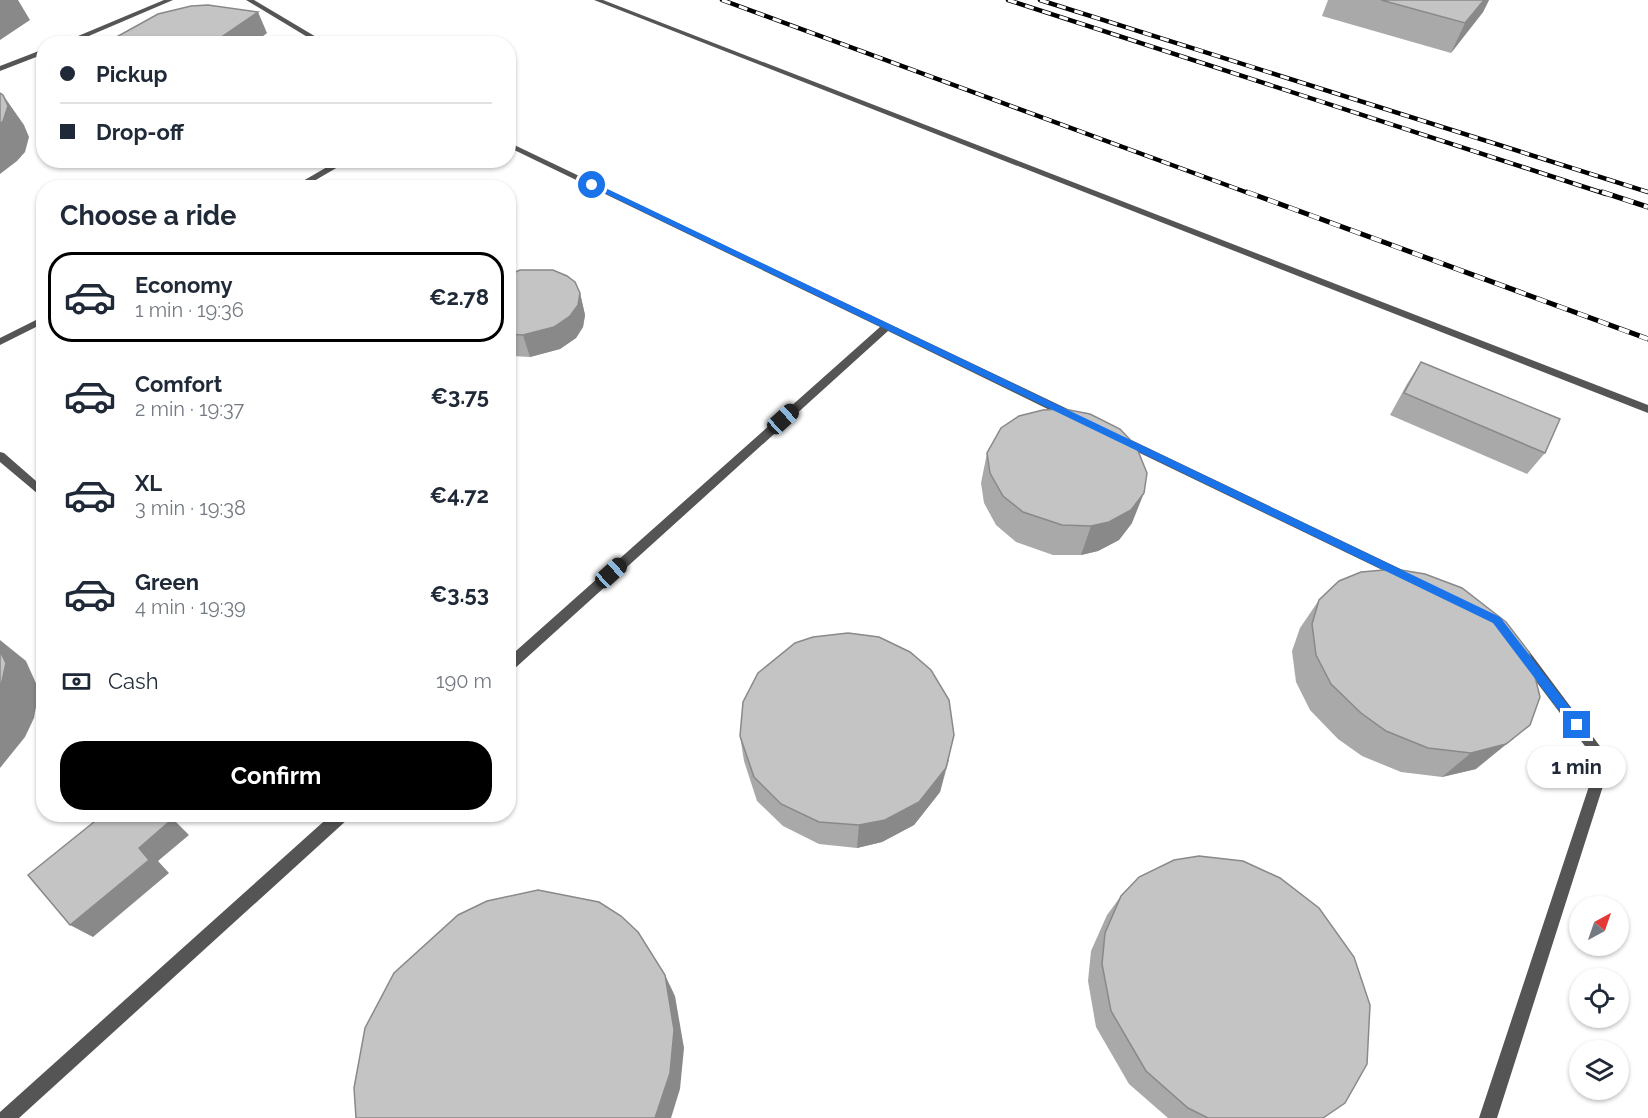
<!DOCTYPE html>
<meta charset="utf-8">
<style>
:root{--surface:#fff;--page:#f2f2f3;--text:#1f2937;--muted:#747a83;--line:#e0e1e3;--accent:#000}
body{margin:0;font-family:Raleway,sans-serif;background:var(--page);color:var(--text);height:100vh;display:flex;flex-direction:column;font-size:22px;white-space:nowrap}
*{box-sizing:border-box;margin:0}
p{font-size:20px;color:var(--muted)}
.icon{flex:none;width:33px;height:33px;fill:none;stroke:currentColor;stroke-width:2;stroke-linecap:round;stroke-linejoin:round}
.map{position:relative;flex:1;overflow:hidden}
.details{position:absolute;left:36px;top:180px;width:480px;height:642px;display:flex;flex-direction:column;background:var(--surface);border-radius:24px;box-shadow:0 2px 4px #0004}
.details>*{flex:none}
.top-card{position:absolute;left:36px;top:36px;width:480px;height:132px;border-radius:24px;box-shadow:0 2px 4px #0004;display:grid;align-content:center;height:132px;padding:0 24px;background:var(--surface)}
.needle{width:39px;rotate:40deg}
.fabs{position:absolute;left:1569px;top:896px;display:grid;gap:12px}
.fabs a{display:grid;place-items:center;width:60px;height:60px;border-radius:50%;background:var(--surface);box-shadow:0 2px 4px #0004;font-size:30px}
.end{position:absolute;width:27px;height:27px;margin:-14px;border:8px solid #1a73e8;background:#fff;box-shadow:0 0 0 3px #fff}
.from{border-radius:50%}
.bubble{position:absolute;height:42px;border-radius:21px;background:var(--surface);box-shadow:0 2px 4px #0004;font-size:20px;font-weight:700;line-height:42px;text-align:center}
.car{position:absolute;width:18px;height:36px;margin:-18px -9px;border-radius:8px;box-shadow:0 0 4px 2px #0007;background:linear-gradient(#222 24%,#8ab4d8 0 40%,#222 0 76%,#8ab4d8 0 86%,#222 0)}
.top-card b{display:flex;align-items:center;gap:21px;height:57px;font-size:22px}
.top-card b+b{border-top:2px solid var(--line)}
.top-card i{width:15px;height:15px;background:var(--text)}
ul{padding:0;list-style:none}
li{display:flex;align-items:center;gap:18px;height:90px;margin:0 12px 9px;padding:0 12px;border:3px solid transparent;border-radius:24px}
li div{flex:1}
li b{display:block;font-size:22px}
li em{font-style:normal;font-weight:700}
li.selected{border-color:var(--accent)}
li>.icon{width:54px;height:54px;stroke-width:1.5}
h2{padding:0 24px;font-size:27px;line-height:72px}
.pay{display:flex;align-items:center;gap:15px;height:66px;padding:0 24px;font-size:22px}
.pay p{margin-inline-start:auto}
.primary-button{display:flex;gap:12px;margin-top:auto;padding:12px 24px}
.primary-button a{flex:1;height:69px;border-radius:24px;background:var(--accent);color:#fff;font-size:24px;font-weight:700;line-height:69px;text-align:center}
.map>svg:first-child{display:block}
</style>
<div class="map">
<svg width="1648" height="1118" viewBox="0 0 1648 1118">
<rect width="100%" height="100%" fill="#fff"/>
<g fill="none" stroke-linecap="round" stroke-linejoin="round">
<g fill="#555" fill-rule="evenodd">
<polygon points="164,0 173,0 70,44 59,44"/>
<polygon points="246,0 254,0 328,44 319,44"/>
<polygon points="594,0 603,0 1648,405 1648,413"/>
<polygon points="44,49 44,54 0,71 0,66"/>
<polygon points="508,142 1076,413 1077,416 1076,419 1068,419 888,331 513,670 508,671 508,658 880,327 508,147"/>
<polygon points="339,160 350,160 302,188 291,188"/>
<polygon points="44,316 44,323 0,345 0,338"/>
<polygon points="1123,436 1409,573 1411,576 1409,579 1401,579 1119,443 1118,440"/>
<polygon points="0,452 4,453 44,488 44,499 0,462"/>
<polygon points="1524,649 1529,651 1611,761 1497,1118 1479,1118 1597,762 1519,659 1518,655 1519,651"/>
<polygon points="332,814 350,814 348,819 19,1118 0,1118 0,1112"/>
</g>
<defs>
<g id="rail-far1">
<polyline points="722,0 1251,194"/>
<polyline points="1008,0 1606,194"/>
<polyline points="1040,0 1648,192"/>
</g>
<g id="rail">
<polyline points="1247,192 1648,339"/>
<polyline points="1602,192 1648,207"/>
</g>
</defs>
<use href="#rail-far1" stroke="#000" stroke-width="4.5"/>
<use href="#rail" stroke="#000" stroke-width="5"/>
<use href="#rail-far1" stroke="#fff" stroke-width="3" stroke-dasharray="9" stroke-linecap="butt"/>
<use href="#rail" stroke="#fff" stroke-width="4" stroke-dasharray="11" stroke-linecap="butt"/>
</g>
<g fill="#a9a9a9">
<polygon points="1328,0 1489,0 1483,12 1451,53 1322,16"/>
<polygon points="267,33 252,44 113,44 111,40"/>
<polygon points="508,275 580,293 585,315 583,327 576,338 560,349 530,357 512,356 508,355"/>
<polygon points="1421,362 1545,453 1527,474 1390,415 1407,384"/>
<polygon points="987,453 1132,523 1119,540 1098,551 1081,555 1053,555 1016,542 996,525 984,503 981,483"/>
<polygon points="1319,600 1506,622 1476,769 1442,777 1401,772 1362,756 1338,739 1310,710 1296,682 1292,651 1300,628"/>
<polygon points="740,736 949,760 940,792 914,825 882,842 857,848 819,844 783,826 757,801 744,761"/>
<polygon points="1121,896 1323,1118 1168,1118 1129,1084 1096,1027 1088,981 1091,951 1107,915"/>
</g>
<g fill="#898989">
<polygon points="0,0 18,0 30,20 0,40"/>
<polygon points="1484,0 1489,0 1483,12 1451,53 1465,23"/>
<polygon points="258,12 267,33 252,44 204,44"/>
<polygon points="3,95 24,125 29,137 25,152 17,161 0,174 0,124"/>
<polygon points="580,293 585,315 583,327 576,338 560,349 530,357 523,335"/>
<polygon points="1144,493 1132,523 1119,540 1098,551 1081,555 1091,526"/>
<polygon points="0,640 26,661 39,690 34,718 25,737 0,768"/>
<polygon points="1530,725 1476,769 1442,777 1471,753"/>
<polygon points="954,735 940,792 914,825 882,842 857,848 859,825"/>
<polygon points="163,814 168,814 189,835 158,861 169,873 93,937 70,925"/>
<polygon points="665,975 675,996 684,1048 680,1089 671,1118 655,1118"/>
</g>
<g fill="#c4c4c4" stroke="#898989" stroke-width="1.5">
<polygon points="1381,0 1484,0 1465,23"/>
<polygon points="208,5 258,12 217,40 204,44 128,44 111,40 158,14 191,6"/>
<polygon points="0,93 3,95 8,106 3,121 0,124"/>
<polygon points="520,270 553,270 567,276 575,282 580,293 578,305 570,316 554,327 523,335 508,334 508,275"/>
<polygon points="1421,362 1560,419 1545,453 1404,393"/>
<polygon points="1064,409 1090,414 1120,429 1136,446 1147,473 1144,493 1131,510 1109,522 1091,526 1062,525 1023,512 1003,496 990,473 987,453 1001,428 1019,416 1043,410"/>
<polygon points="1395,569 1425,574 1462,588 1506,622 1529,652 1540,697 1530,725 1506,744 1471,753 1428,748 1386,731 1361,713 1331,684 1316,655 1312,624 1319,600 1339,581 1361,572"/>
<polygon points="848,633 879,637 910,652 931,670 949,700 954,735 946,768 919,802 885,820 859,825 819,822 781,804 754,777 740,736 743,702 758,673 795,643 813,637"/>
<polygon points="0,651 6,663 0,690"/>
<polygon points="104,814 163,814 170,821 139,848 149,860 70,925 28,875"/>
<polygon points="1199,856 1243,861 1280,878 1319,908 1354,957 1370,1005 1367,1064 1345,1103 1323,1118 1208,1118 1188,1108 1146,1071 1111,1011 1102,964 1105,933 1121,896 1139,877 1174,860"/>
<polygon points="538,890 599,902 621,916 638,932 665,975 674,1030 670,1073 655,1118 356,1118 354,1088 365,1028 394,973 458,915 487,901"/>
</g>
<polygon fill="#1a73e8" points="590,183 595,183 1500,617 1581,722 1581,729 1573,729 1493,623 590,186"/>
</svg>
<div class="fabs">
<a><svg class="needle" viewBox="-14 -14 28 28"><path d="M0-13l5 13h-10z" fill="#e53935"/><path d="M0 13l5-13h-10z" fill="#747a83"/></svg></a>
<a><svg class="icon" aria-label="locate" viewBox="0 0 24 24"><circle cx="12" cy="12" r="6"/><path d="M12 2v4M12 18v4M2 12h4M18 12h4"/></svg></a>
<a><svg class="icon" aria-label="layers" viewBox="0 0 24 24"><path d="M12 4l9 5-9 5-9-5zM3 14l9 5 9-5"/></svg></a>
</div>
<i class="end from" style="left:592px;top:185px"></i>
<i class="end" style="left:1577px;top:725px"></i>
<div class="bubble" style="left:1527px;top:746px;width:99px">1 min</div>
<i class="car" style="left:783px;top:419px;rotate:48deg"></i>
<i class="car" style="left:611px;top:573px;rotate:48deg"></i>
<div class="top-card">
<b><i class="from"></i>Pickup</b>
<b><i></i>Drop-off</b>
</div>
<section class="details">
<h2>Choose a ride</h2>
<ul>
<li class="selected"><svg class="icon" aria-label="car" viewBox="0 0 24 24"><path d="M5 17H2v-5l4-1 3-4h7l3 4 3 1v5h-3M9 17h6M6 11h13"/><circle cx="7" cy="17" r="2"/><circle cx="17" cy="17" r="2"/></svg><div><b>Economy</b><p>1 min · 19:36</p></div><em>€2.78</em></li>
<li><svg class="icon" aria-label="car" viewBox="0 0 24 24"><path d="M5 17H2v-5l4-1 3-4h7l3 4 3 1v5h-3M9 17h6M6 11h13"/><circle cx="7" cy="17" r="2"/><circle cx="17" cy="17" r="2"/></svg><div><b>Comfort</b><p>2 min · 19:37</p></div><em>€3.75</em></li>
<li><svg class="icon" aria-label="car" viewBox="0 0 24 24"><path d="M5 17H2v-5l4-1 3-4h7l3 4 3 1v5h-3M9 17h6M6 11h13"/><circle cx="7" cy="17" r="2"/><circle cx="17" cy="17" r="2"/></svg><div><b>XL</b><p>3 min · 19:38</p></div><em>€4.72</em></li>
<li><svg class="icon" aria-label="car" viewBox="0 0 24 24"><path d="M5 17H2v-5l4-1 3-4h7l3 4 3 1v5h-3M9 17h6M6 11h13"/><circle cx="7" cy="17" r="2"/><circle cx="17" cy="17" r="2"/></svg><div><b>Green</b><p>4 min · 19:39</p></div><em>€3.53</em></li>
</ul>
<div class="pay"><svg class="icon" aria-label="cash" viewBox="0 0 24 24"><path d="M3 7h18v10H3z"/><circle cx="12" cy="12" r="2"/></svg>Cash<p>190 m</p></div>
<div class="primary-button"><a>Confirm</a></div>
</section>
</div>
